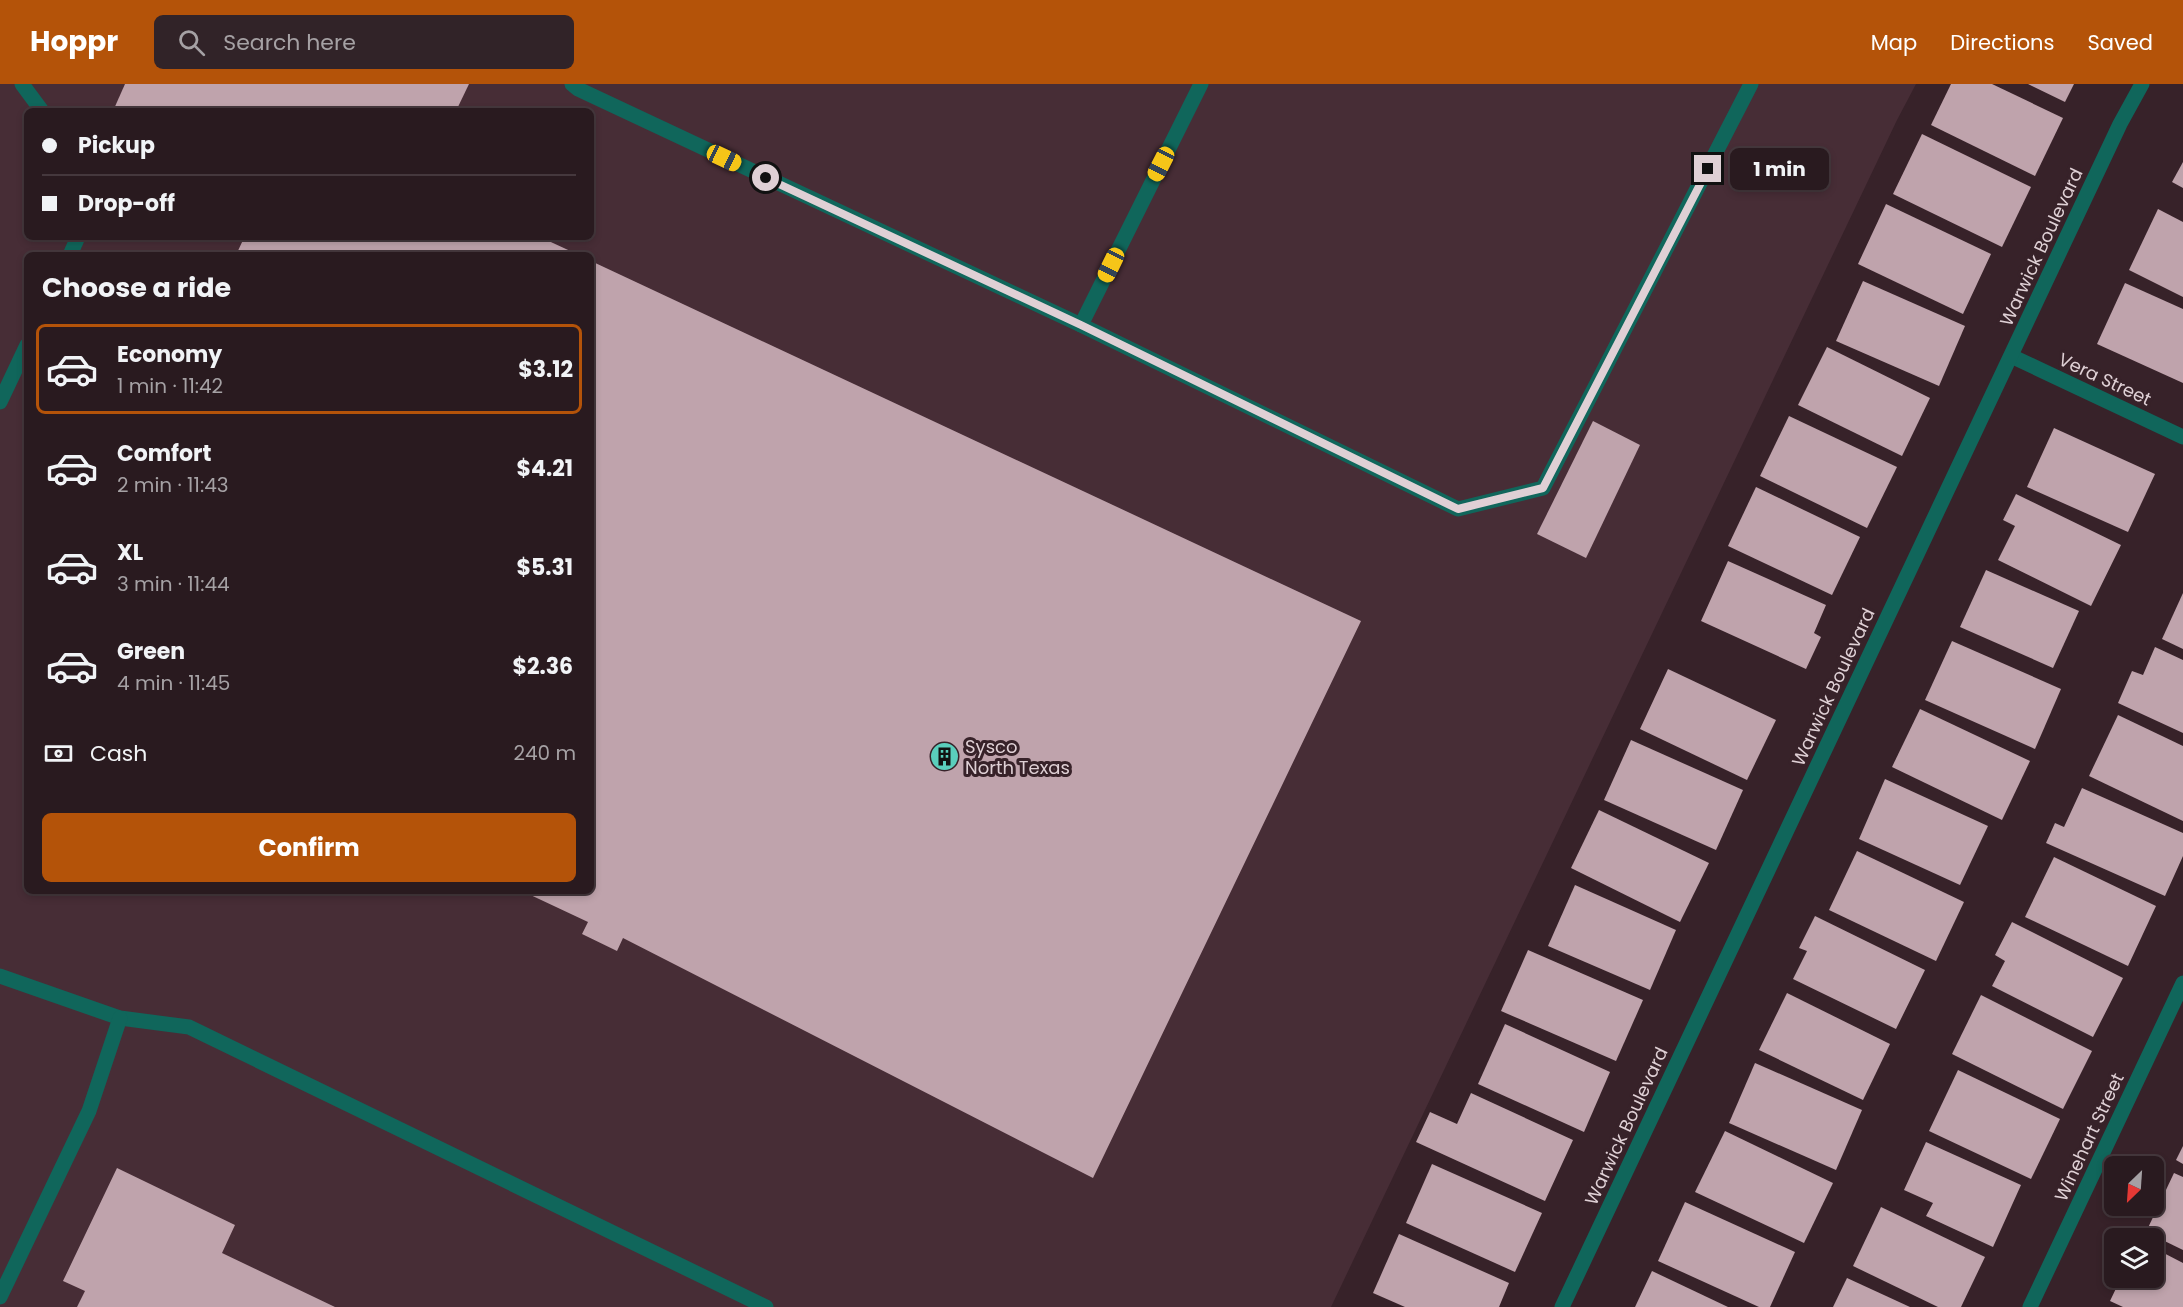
<!DOCTYPE html>
<meta charset="utf-8">
<style>
:root{--surface:#291a1f;--page:#312328;--text:#f1f3f6;--muted:#a5a1a4;--line:#45383d;--accent:#b45309}
body{margin:0;font-family:Poppins,sans-serif;background:var(--page);color:var(--text);height:100vh;display:flex;flex-direction:column;font-size:22px;white-space:nowrap}
*{box-sizing:border-box;margin:0}
p{font-size:20px;color:var(--muted)}
.icon{flex:none;width:33px;height:33px;fill:none;stroke:currentColor;stroke-width:2;stroke-linecap:round;stroke-linejoin:round}
.map{position:relative;flex:1;overflow:hidden}
.side{position:absolute;left:24px;top:168px;width:570px;height:642px;display:flex;flex-direction:column;background:var(--surface);border-radius:9px;box-shadow:0 3px 9px #0003,0 0 0 2px var(--line)}
.side>*{flex:none}
.guide{position:absolute;left:24px;top:24px;width:570px;height:132px;border-radius:9px;box-shadow:0 3px 9px #0003,0 0 0 2px var(--line);display:grid;align-content:center;height:132px;padding:0 18px;background:var(--surface)}
.needle{width:39px;rotate:205deg}
.fabs{position:absolute;left:2104px;top:1072px;display:grid;gap:12px}
.fabs a{display:grid;place-items:center;width:60px;height:60px;border-radius:9px;background:var(--surface);box-shadow:0 3px 9px #0003,0 0 0 2px var(--line);font-size:30px}
.end{position:absolute;width:27px;height:27px;margin:-14px;border:8px solid #dfd0d5;background:#111;box-shadow:0 0 0 3px #111}
.from{border-radius:50%}
.bubble{position:absolute;height:42px;border-radius:9px;background:var(--surface);box-shadow:0 3px 9px #0003,0 0 0 2px var(--line);font-size:20px;font-weight:700;line-height:42px;text-align:center}
.car{position:absolute;width:18px;height:36px;margin:-18px -9px;border-radius:8px;box-shadow:0 0 4px 2px #0007;background:linear-gradient(#f5c518 24%,#345 0 40%,#f5c518 0 76%,#345 0 86%,#f5c518 0)}
.guide b{display:flex;align-items:center;gap:21px;height:57px;font-size:22px}
.guide b+b{border-top:2px solid var(--line)}
.guide i{width:15px;height:15px;background:var(--text)}
ul{padding:0;list-style:none}
li{display:flex;align-items:center;gap:18px;height:90px;margin:0 12px 9px;padding:0 6px;border:3px solid transparent;border-radius:9px}
li div{flex:1}
li b{display:block;font-size:22px}
li em{font-style:normal;font-weight:700}
li.active{border-color:var(--accent)}
li>.icon{width:54px;height:54px;stroke-width:1.5}
h2{padding:0 18px;font-size:27px;line-height:72px}
.pay{display:flex;align-items:center;gap:15px;height:66px;padding:0 18px;font-size:22px}
.pay p{margin-inline-start:auto}
.action{display:flex;gap:12px;margin-top:auto;padding:12px 18px}
.action a{flex:1;height:69px;border-radius:9px;background:var(--accent);color:#fff;font-size:24px;font-weight:700;line-height:69px;text-align:center}
header{display:flex;align-items:center;gap:36px;box-sizing:border-box;height:84px;padding:0 30px;background:var(--accent);color:#fff}
header strong{font-size:28px}
nav{display:flex;gap:33px;margin-inline-start:auto;font-size:21px}
.search{width:420px;height:54px;background:var(--page);display:flex;align-items:center;gap:15px;box-sizing:border-box;padding:0 21px;border-radius:9px;color:var(--muted);font-size:22px}
.map>svg:first-child{display:block}
</style>
<header>
<strong>Hoppr</strong>
<div class="search"><svg class="icon" aria-label="search" viewBox="0 0 24 24"><circle cx="10" cy="10" r="6"/><path d="M15 15l6 6"/></svg>Search here</div>
<nav><a>Map</a><a>Directions</a><a>Saved</a></nav>
</header>
<div class="map">
<svg width="2183" height="1223" viewBox="0 0 2183 1223">
<rect width="100%" height="100%" fill="#372229"/>
<path fill="#472d36" fill-rule="evenodd" d="M0,0H1916L1897,36L1331,1223H0ZM27,27H591V153H27ZM27,171H591V807H27Z"/>
<g fill="#bfa3ac">
<polygon points="125,0 469,0 456,27 113,27"/>
<polygon points="1951,0 1992,0 2063,34 2035,92 1931,41"/>
<polygon points="2028,0 2074,0 2065,18"/>
<polygon points="1922,50 2031,103 2002,163 1893,110"/>
<polygon points="2183,78 2183,104 2172,98"/>
<polygon points="1886,120 1991,170 1963,230 1858,180"/>
<polygon points="2158,125 2183,138 2183,213 2129,186"/>
<polygon points="236,153 540,153 579,171 236,171 243,156"/>
<polygon points="591,177 1361,537 1093,1094 623,854 617,867 582,850 588,838 522,807 591,807"/>
<polygon points="1863,197 1965,242 1939,302 1836,257"/>
<polygon points="2125,199 2183,225 2183,299 2097,260"/>
<polygon points="1827,263 1930,314 1902,372 1798,321"/>
<polygon points="1789,332 1897,383 1867,444 1760,392"/>
<polygon points="1593,337 1640,361 1586,474 1537,450"/>
<polygon points="2054,344 2155,390 2128,448 2027,403"/>
<polygon points="1756,403 1860,453 1832,511 1728,462"/>
<polygon points="2016,410 2121,461 2091,522 1998,476 2015,442 2003,436"/>
<polygon points="1728,477 1826,521 1814,549 1821,553 1806,585 1701,537"/>
<polygon points="1986,486 2079,527 2053,584 1960,543"/>
<polygon points="2183,509 2183,565 2162,555"/>
<polygon points="1952,557 2061,605 2035,665 1925,616"/>
<polygon points="2155,563 2183,576 2183,649 2118,619 2132,587 2143,591"/>
<polygon points="1668,585 1776,636 1747,696 1640,645"/>
<polygon points="1920,625 2030,677 2002,736 1892,683"/>
<polygon points="2118,631 2183,662 2183,737 2089,692"/>
<polygon points="1631,656 1743,706 1716,766 1604,716"/>
<polygon points="1885,695 1988,742 1960,801 1859,755"/>
<polygon points="2082,704 2183,749 2183,772 2165,812 2046,759 2055,739 2064,743"/>
<polygon points="1599,726 1709,779 1680,838 1571,784"/>
<polygon points="1857,767 1964,818 1936,877 1829,826"/>
<polygon points="2054,773 2156,822 2128,882 2025,833"/>
<polygon points="1575,801 1676,846 1650,906 1548,862"/>
<polygon points="1815,832 1925,886 1896,945 1793,895 1807,867 1799,864"/>
<polygon points="2012,838 2123,894 2093,953 1992,902 2005,877 1995,871"/>
<polygon points="1528,866 1643,916 1616,977 1501,927"/>
<polygon points="1787,909 1890,960 1863,1016 1759,966"/>
<polygon points="1981,911 2092,967 2063,1025 1952,970"/>
<polygon points="1505,940 1610,988 1584,1048 1478,1000"/>
<polygon points="1755,979 1862,1026 1836,1086 1729,1039"/>
<polygon points="1958,986 2060,1035 2031,1095 1929,1047"/>
<polygon points="1471,1009 1573,1056 1545,1117 1416,1058 1430,1028 1457,1040"/>
<polygon points="1725,1047 1833,1099 1804,1159 1695,1108"/>
<polygon points="1926,1058 2021,1101 1993,1163 1926,1132 1933,1119 1904,1106"/>
<polygon points="2183,1062 2183,1080 2176,1076"/>
<polygon points="1432,1080 1542,1129 1515,1188 1406,1139"/>
<polygon points="117,1084 235,1141 222,1169 335,1223 77,1223 85,1207 63,1197"/>
<polygon points="2174,1089 2183,1093 2183,1166 2146,1148"/>
<polygon points="1685,1118 1795,1168 1770,1223 1759,1223 1658,1177"/>
<polygon points="1881,1123 1985,1173 1961,1223 1938,1223 1853,1182"/>
<polygon points="1399,1150 1509,1199 1499,1223 1405,1223 1373,1209"/>
<polygon points="2154,1164 2183,1179 2183,1223 2123,1223 2110,1217 2121,1194 2154,1194"/>
<polygon points="1652,1187 1728,1223 1635,1223"/>
<polygon points="1847,1194 1910,1223 1833,1223"/>
</g>
<g fill="none" stroke-linecap="round" stroke-linejoin="round">
<g stroke="#10665b" stroke-width="15">
<polyline points="22,0 42,27"/>
<polyline points="572,0 578,5 1081,241 1458,425 1543,404 1751,0"/>
<polyline points="70,171 78,153"/>
<polyline points="1081,241 1201,0"/>
<polyline points="2011,272 2183,353"/>
<polyline points="0,318 27,261"/>
<polyline points="0,892 120,934 189,943 766,1223"/>
<polyline points="0,1213 89,1027 120,934"/>
<polyline points="1562,1223 2120,40 2142,0"/>
<polyline points="2030,1223 2183,899"/>
</g>
</g>
<g fill="none" stroke-linecap="round" stroke-linejoin="round">
<polyline stroke="#dfd0d5" stroke-width="8" points="766,94 1081,241 1458,425 1543,404 1708,85"/>
</g>
<defs>
<symbol id="building-disc" viewBox="-11 -11 22 22"><circle r="9.5" fill="#5acebc" stroke="#372229"/><path d="M-4-6H4V6H1V3H-1V6H-4ZM-2.5-4.3h1.7v1.8h-1.7ZM.8-4.3h1.7v1.8H.8ZM-2.5-1h1.7V.8h-1.7ZM.8-1h1.7V.8H.8Z" fill="#111"/></symbol>
</defs>
<g fill-rule="evenodd">
<use href="#building-disc" x="928" y="656" width="33" height="33"/>
</g>
<g text-anchor="middle" dominant-baseline="central" stroke-width="6" stroke-linejoin="round" paint-order="stroke">
<g font-size="18" fill="#dfd0d5" stroke="#372229">
<text transform="translate(2041 163) rotate(-65)">Warwick Boulevard</text>
<text transform="translate(2105 295) rotate(25)">Vera Street</text>
<text transform="translate(1833 603) rotate(-65)">Warwick Boulevard</text>
<text transform="translate(1626 1042) rotate(-65)">Warwick Boulevard</text>
<text transform="translate(2089 1053) rotate(-65)">Winehart Street</text>
</g>
<g font-size="18" fill="#dfd0d5" stroke="#372229" text-anchor="start">
<text x="965" y="662">Sysco<tspan x="965" dy="21">North Texas</tspan></text>
</g>
</g>
</svg>
<div class="fabs">
<a><svg class="needle" viewBox="-14 -14 28 28"><path d="M0-13l5 13h-10z" fill="#e53935"/><path d="M0 13l5-13h-10z" fill="#a5a1a4"/></svg></a>
<a><svg class="icon" aria-label="layers" viewBox="0 0 24 24"><path d="M12 4l9 5-9 5-9-5zM3 14l9 5 9-5"/></svg></a>
</div>
<i class="end from" style="left:766px;top:94px"></i>
<i class="end" style="left:1708px;top:85px"></i>
<div class="bubble" style="left:1730px;top:64px;width:99px">1 min</div>
<i class="car" style="left:724px;top:74px;rotate:115deg"></i>
<i class="car" style="left:1161px;top:80px;rotate:207deg"></i>
<i class="car" style="left:1111px;top:181px;rotate:206deg"></i>
<div class="guide">
<b><i class="from"></i>Pickup</b>
<b><i></i>Drop-off</b>
</div>
<section class="side">
<h2>Choose a ride</h2>
<ul>
<li class="active"><svg class="icon" aria-label="car" viewBox="0 0 24 24"><path d="M5 17H2v-5l4-1 3-4h7l3 4 3 1v5h-3M9 17h6M6 11h13"/><circle cx="7" cy="17" r="2"/><circle cx="17" cy="17" r="2"/></svg><div><b>Economy</b><p>1 min · 11:42</p></div><em>$3.12</em></li>
<li><svg class="icon" aria-label="car" viewBox="0 0 24 24"><path d="M5 17H2v-5l4-1 3-4h7l3 4 3 1v5h-3M9 17h6M6 11h13"/><circle cx="7" cy="17" r="2"/><circle cx="17" cy="17" r="2"/></svg><div><b>Comfort</b><p>2 min · 11:43</p></div><em>$4.21</em></li>
<li><svg class="icon" aria-label="car" viewBox="0 0 24 24"><path d="M5 17H2v-5l4-1 3-4h7l3 4 3 1v5h-3M9 17h6M6 11h13"/><circle cx="7" cy="17" r="2"/><circle cx="17" cy="17" r="2"/></svg><div><b>XL</b><p>3 min · 11:44</p></div><em>$5.31</em></li>
<li><svg class="icon" aria-label="car" viewBox="0 0 24 24"><path d="M5 17H2v-5l4-1 3-4h7l3 4 3 1v5h-3M9 17h6M6 11h13"/><circle cx="7" cy="17" r="2"/><circle cx="17" cy="17" r="2"/></svg><div><b>Green</b><p>4 min · 11:45</p></div><em>$2.36</em></li>
</ul>
<div class="pay"><svg class="icon" aria-label="cash" viewBox="0 0 24 24"><path d="M3 7h18v10H3z"/><circle cx="12" cy="12" r="2"/></svg>Cash<p>240 m</p></div>
<div class="action"><a>Confirm</a></div>
</section>
</div>
